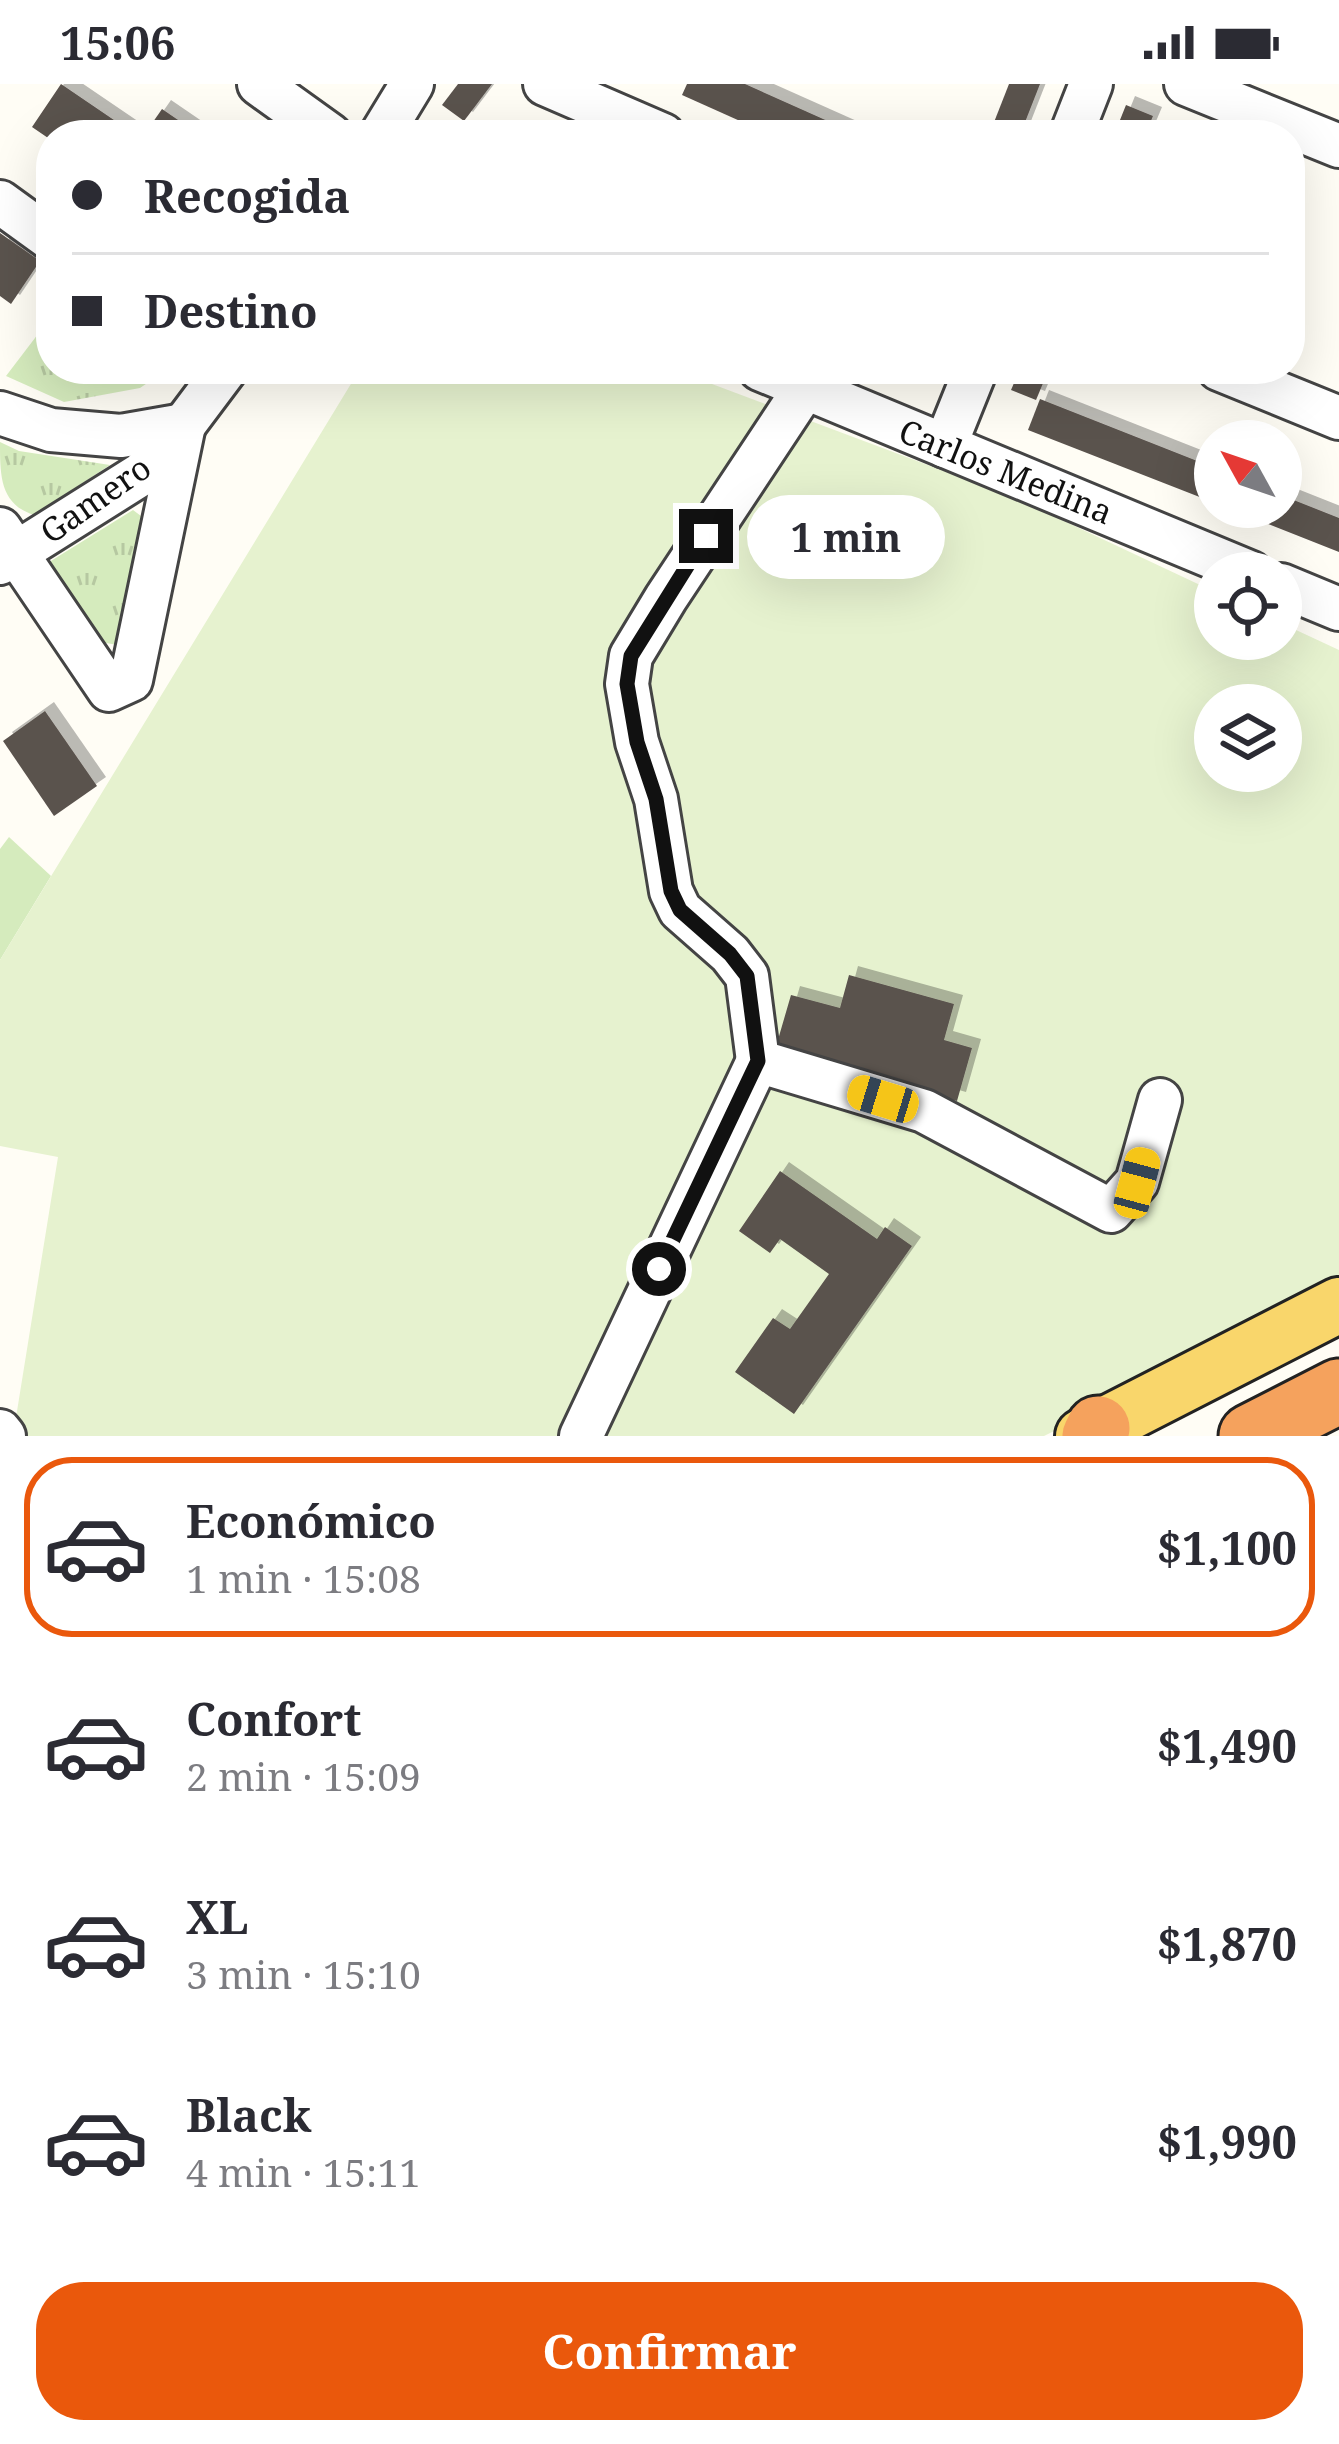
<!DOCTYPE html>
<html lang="es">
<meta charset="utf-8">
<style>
:root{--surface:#fff;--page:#f2f2f3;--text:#2b2b33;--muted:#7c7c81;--line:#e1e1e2;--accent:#ea580c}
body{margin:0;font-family:"Noto Serif",serif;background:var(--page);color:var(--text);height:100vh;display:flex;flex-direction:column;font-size:45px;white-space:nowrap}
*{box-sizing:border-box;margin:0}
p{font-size:39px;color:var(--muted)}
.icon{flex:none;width:66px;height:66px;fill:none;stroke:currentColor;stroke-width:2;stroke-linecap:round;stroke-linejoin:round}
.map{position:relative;height:1352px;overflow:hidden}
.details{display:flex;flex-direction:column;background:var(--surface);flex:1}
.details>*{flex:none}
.banner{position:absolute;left:36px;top:36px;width:1269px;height:264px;border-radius:48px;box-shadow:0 12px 48px #0002;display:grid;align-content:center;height:264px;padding:0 36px;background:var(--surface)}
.needle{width:78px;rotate:310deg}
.fabs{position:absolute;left:1194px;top:336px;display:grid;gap:24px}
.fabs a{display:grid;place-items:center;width:108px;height:108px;border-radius:50%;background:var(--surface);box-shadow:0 12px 48px #0002;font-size:60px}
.end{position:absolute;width:54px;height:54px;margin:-27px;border:15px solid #111;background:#fff;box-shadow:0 0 0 6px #fff}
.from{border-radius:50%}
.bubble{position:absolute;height:84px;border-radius:42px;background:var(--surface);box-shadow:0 12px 48px #0002;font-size:39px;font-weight:700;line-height:84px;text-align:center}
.car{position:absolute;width:36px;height:72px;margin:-36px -18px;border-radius:15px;box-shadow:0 0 9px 3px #0007;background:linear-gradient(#f5c518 24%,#345 0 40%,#f5c518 0 76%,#345 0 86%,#f5c518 0)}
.banner b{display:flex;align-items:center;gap:42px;height:114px;font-size:45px}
.banner b+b{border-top:3px solid var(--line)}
.banner i{width:30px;height:30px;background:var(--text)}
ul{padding:21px 0 0;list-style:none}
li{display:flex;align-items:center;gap:36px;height:180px;margin:0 24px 18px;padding:0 12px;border:6px solid transparent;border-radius:48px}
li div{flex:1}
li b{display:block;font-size:45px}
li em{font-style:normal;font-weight:700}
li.on{border-color:var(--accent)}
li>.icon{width:108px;height:108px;stroke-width:1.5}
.action{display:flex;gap:24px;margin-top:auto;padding:24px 36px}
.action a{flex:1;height:138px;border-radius:48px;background:var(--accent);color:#fff;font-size:48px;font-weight:700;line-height:138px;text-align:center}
.status{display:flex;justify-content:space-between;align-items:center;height:84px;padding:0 60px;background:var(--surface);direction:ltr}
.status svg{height:33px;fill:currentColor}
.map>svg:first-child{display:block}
</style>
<div class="status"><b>15:06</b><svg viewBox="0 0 49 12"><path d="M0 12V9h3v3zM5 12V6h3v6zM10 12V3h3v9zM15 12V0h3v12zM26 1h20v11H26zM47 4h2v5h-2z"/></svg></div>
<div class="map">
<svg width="1339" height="1352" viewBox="0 0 1339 1352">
<defs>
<pattern id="grass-tufts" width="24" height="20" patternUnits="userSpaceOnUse" patternTransform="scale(3)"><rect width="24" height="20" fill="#d5ebbd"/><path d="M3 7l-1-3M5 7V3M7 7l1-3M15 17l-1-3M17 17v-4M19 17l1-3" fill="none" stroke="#b6c8a1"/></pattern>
<filter id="shadow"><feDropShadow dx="9" dy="-9" stdDeviation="0" flood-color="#0004"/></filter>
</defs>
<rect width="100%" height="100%" fill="#fffdf5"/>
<g fill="url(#grass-tufts)">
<polygon points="51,233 51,285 168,285 140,304 64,318 6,292"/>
<path d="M0,358L19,367L110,381L34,431C0,420 0,392 0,358Z"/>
<polygon points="133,426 145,435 118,561 94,557 46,480"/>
</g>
<polygon fill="#d5ebbd" points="9,753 51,792 0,876 0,765"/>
<path fill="#e6f2cf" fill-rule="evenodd" d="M360,285H672L1013,413L1215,508V555H1281V539L1339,566V1198L1168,1291L1044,1352H13L58,1073L0,1062V876ZM1215,621H1281V687H1215Z"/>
<g fill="#5a524d" filter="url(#shadow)">
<polygon points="61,0 136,51 51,51 51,56 32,43"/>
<polygon points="458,0 492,0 464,37 442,21"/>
<polygon points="687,0 745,0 859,51 771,51 682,11"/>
<polygon points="1009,0 1040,0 1020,51 989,51"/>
<polygon points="1126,21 1153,32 1145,51 1114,51"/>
<polygon points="162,25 200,51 144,51"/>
<polygon points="0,149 40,177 11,220 0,212"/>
<polygon points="1020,285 1049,285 1036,316 1011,306"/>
<polygon points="1040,315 1215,384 1215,419 1028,346"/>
<polygon points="1281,411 1339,434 1339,468 1225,423 1281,423"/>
<polygon points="45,627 97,702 54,732 3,657"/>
<polygon points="849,891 954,920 944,956 972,964 957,1017 775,966 791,911 840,924"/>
<polygon points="780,1087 877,1155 885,1143 912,1162 794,1330 735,1288 773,1234 790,1245 829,1190 780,1155 770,1169 739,1147"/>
</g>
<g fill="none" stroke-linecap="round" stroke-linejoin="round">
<defs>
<g id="minor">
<polyline points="259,0 330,51"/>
<polyline points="545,0 663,51"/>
<polyline points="1186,0 1339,62"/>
<polyline points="381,51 412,0"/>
<polyline points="1071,51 1091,0"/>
<polyline points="0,118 51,155"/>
<polyline points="760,285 1251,489"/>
<polyline points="1219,285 1339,334"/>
<polyline points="805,304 666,514 631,572 627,600 637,658 656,715 671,807 680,826 730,870 747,892 758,977 924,1027 1111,1127 1137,1098 1160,1016"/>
<polyline points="0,329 51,346 121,352 184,341 131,596 109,606 0,445"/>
<polyline points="945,362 976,285"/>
<polyline points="0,479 143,389 184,341 226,285"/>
<polyline points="1281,501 1339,525"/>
<polyline points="0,1347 4,1352"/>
<polyline points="581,1352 758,977"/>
</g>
<polyline id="major" points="1083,1352 1339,1221"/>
<g id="highway">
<polyline points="1094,1352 1098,1344"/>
<polyline points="1251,1352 1339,1307"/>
</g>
</defs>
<use href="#minor" stroke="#444" stroke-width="48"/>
<use href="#major" stroke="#222" stroke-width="60"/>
<use href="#highway" stroke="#222" stroke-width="69"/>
<polyline stroke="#333" stroke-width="4.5" stroke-dasharray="12 6" stroke-linecap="butt" points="695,285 725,297"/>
<use href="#minor" stroke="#fff" stroke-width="42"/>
<use href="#major" stroke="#f9d66b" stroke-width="54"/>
<use href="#highway" stroke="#f5a25d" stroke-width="63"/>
</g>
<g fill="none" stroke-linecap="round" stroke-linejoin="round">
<polyline stroke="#111" stroke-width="15" points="659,1185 758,977 747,892 730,870 680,826 671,807 656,715 637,658 627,600 631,572 706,452"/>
</g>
<g text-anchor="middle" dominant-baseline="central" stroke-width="12" stroke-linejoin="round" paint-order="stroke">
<g font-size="33" fill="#111" stroke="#fff">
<text transform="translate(1006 387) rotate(22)">Carlos Medina</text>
<text transform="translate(95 415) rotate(-35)">Gamero</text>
</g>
</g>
</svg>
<div class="fabs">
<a><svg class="needle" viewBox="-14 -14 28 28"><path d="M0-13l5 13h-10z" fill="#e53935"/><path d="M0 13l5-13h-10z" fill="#7c7c81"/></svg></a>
<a><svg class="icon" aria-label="locate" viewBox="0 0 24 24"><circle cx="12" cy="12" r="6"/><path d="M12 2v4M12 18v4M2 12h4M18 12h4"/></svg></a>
<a><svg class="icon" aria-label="layers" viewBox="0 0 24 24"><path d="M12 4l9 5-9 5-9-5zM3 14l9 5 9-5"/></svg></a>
</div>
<i class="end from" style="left:659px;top:1185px"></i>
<i class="end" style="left:706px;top:452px"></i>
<div class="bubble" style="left:747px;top:411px;width:198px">1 min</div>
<i class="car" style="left:883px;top:1015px;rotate:287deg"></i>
<i class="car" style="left:1137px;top:1099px;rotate:15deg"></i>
<div class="banner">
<b><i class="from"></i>Recogida</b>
<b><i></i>Destino</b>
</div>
</div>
<section class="details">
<ul>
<li class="on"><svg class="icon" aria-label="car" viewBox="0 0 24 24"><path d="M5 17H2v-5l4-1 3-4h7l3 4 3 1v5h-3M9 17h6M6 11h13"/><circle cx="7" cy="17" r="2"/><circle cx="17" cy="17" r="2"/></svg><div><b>Económico</b><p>1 min · 15:08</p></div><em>$1,100</em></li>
<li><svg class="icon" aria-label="car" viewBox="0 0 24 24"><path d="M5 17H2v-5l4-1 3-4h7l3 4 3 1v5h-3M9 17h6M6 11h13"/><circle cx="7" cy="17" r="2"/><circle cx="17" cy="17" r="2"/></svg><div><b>Confort</b><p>2 min · 15:09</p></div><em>$1,490</em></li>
<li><svg class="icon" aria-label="car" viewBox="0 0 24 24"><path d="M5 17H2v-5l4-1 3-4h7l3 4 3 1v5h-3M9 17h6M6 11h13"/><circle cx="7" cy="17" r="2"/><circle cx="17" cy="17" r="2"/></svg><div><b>XL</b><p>3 min · 15:10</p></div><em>$1,870</em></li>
<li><svg class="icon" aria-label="car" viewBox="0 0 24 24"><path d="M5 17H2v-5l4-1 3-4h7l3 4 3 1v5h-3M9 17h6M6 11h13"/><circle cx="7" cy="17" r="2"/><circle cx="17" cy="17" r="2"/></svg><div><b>Black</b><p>4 min · 15:11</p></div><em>$1,990</em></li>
</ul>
<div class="action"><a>Confirmar</a></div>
</section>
